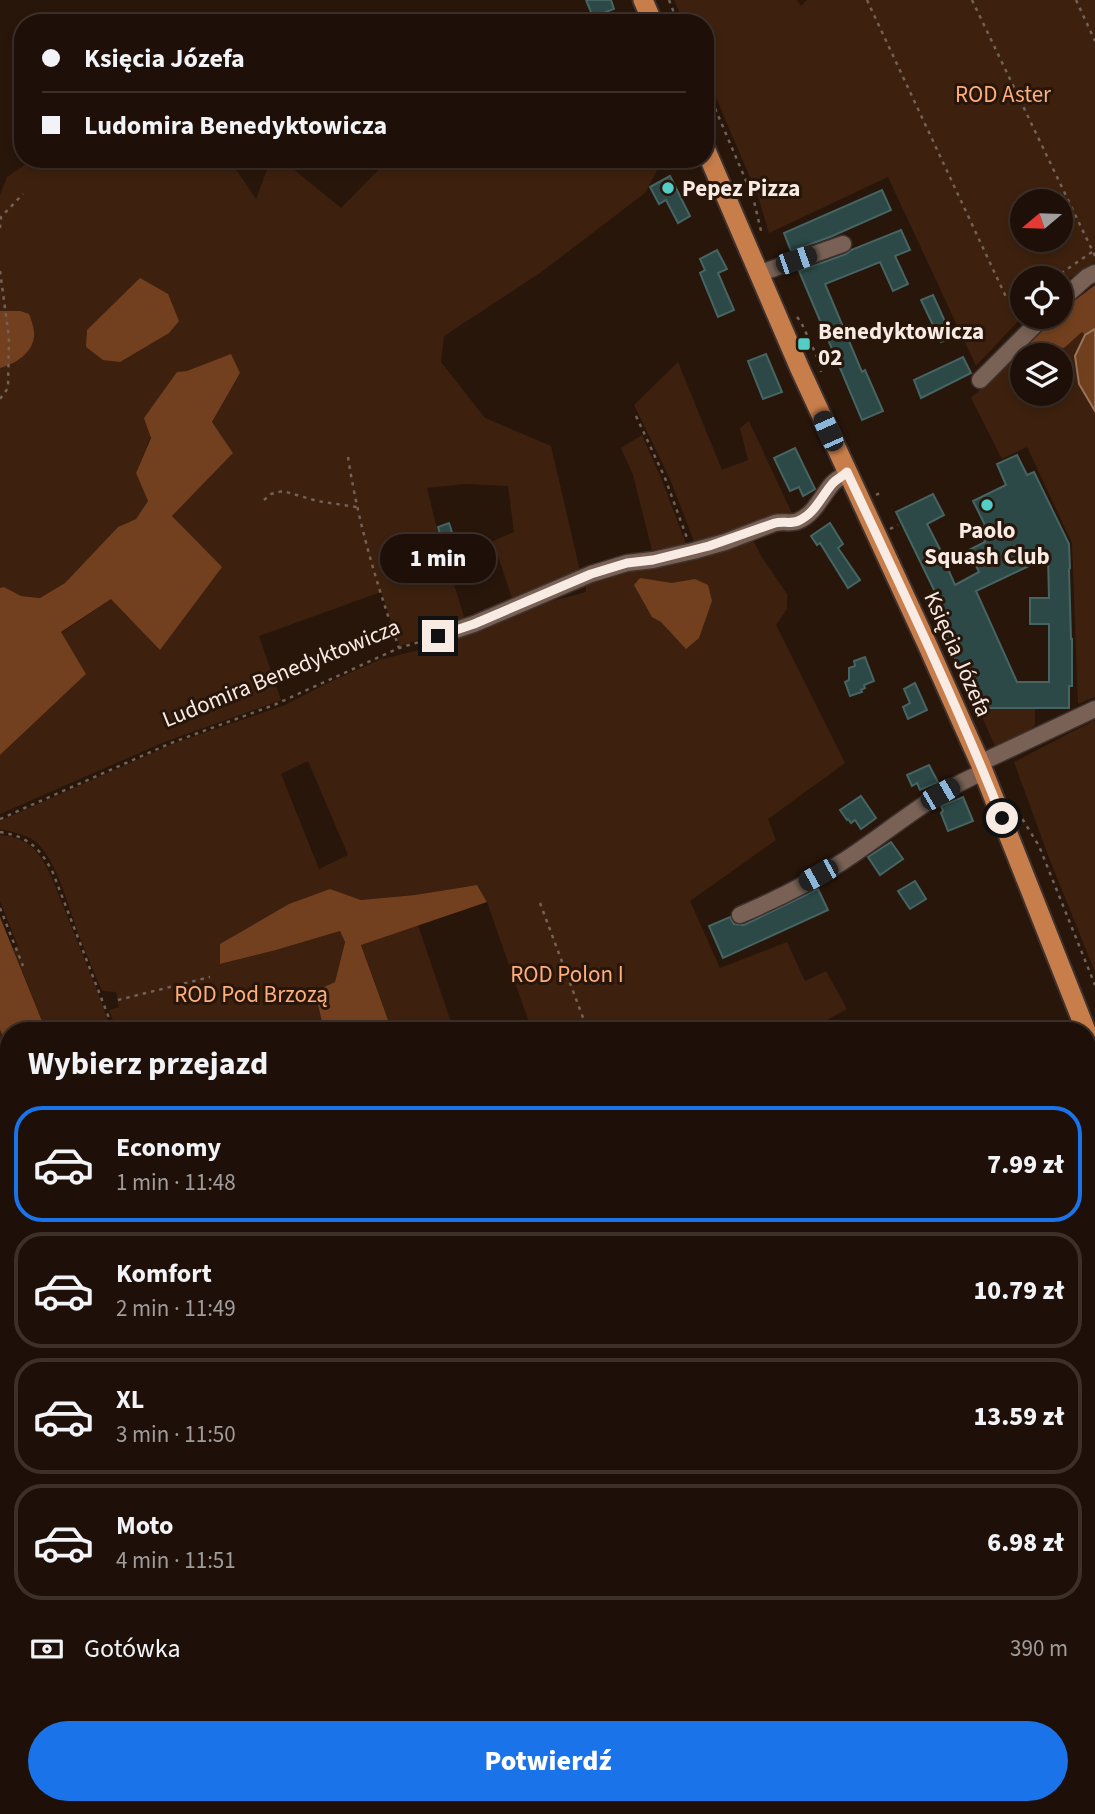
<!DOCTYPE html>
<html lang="pl">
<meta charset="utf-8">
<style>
:root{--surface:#1e1008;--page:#261912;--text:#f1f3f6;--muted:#a19d9c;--line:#3c3029;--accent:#1a73e8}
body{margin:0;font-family:"Source Sans 3",sans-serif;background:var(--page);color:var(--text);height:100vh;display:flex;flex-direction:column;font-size:26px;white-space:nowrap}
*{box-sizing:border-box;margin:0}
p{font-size:23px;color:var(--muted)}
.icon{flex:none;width:38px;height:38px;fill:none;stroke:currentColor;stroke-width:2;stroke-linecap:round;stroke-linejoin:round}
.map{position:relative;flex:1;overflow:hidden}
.sheet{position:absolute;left:0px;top:1022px;width:1096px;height:793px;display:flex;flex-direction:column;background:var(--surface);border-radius:28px 28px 0 0;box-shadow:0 4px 10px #0003,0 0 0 2px var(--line)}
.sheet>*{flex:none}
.guide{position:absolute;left:14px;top:14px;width:700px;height:154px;border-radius:28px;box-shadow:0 4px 10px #0003,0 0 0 2px var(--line);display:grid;align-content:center;height:154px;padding:0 28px;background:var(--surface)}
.needle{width:46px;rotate:251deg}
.buttons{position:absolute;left:1010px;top:189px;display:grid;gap:14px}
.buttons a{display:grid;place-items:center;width:63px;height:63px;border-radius:50%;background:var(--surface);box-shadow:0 4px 10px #0003,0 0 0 2px var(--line);font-size:35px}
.end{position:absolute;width:32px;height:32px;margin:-16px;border:9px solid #f8ebe4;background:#111;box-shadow:0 0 0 4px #111}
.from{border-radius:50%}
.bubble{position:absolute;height:49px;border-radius:24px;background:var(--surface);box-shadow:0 4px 10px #0003,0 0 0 2px var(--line);font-size:23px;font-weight:800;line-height:49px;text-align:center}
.car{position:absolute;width:21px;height:42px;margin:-21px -10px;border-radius:9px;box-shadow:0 0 5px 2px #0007;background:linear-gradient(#222 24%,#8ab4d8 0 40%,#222 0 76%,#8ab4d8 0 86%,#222 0)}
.guide b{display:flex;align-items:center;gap:24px;height:66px;font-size:26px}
.guide b+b{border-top:2px solid var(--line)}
.guide i{width:18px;height:18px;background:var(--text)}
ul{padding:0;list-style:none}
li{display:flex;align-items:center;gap:21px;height:116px;margin:0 14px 10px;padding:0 14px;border:4px solid var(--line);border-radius:28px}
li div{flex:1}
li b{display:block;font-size:26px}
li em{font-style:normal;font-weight:800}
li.on{border-color:var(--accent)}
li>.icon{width:63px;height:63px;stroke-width:1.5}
h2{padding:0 28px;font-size:32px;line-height:84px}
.pay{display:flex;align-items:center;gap:18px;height:77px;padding:0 28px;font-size:26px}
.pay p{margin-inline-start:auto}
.action{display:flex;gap:14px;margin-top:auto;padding:14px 28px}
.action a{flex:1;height:80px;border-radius:42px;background:var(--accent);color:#fff;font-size:28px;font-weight:800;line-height:80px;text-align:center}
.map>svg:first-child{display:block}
</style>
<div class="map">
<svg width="1095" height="1814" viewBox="0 0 1095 1814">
<rect width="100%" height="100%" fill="#28160b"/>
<g fill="#3d210e" fill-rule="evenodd">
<path d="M674,0H797L801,6L807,0H1095V262L1061,284L1060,278H1022V317L976,366L888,177L769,233L758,196L705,72V23H684ZM1022,201H1060V240H1022Z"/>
<polygon points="34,159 229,159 256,199 271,159 281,159 341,208 389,159 666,159 662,161 645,193 540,273 444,336 441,362 485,418 551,446 580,571 512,598 493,541 514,532 508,486 465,484 427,488 436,525 465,620 465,624 400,646 381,592 259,636 281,700 162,743 0,814 0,755 86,674 61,633 111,599 221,567 172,516 233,453 212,422 240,373 187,371 177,372 136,473 148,501 136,519 118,527 65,583 40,598 21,596 4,587 0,588 0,368 11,365 20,311 0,311 0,195 7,177"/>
<path d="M1082,332L1085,335L1075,356L1080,384L1095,411V697L1078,704L1072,543L1027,447L1002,459L971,398L1022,352L1040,355L1046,346L1064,348ZM1022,355H1060V394H1022Z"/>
<polygon points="678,362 722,470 748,460 740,428 749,421 795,520 695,544 670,479 634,405"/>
<polygon points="642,435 663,483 686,544 652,550 633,475 621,448"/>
<path d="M751,536L761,556L787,594V609L776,625L845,763L768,819L776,840L690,901L720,968L787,942L805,981L826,971L847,1009L807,1031H532L487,902L477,885L415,895L361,900L330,889L221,964L276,950L340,931L345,941L335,982L315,991L324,1031H117L109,1010L119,1007L116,992L102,991C95,974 88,958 81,941C70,913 58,861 36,842C26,834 12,832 0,829V821L175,743L285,705L330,682L379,660L427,648L526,608L586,592V583ZM308,761L348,855L319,869L281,774Z"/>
<path d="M978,708L1035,709V725C1024,734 1009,743 995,746Z"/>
<polygon points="1095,720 1095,972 1048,855 1014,762"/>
<path d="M0,835C29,838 39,851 51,876L102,1003L111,1031H46L14,950L18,946L0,901Z"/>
<polygon points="418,925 454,1031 392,1031 361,944"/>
<polygon points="0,1030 9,1049 9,1082 2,1087 9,1103 9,1135 0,1135"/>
<polygon points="9,1210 9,1272 6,1273 0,1259 0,1213"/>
<polygon points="1087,1659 1095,1661 1095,1748 1087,1747"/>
<polygon points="102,1806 221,1806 229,1814 93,1814"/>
<polygon points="350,1806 866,1806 840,1814 362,1814"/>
<polygon points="937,1806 1062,1806 1046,1814 927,1814"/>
</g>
<g fill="#72401e">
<polygon points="140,278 168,294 179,321 169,333 120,362 103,360 86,347 87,330"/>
<polygon points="1095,285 1095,329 1085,335 1082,332 1064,348 1046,346 1040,355 1022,352 1051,318 1060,317 1061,311"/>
<path d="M0,311H20L29,314C31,319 33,325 34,331C36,351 16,364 0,368Z"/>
<polygon points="231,354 240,373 212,422 233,453 172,516 222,567 160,650 111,599 61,632 86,674 0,755 0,588 4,587 21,596 40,598 65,583 118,527 136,519 148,501 136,473 151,438 144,418 177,372 187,371"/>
<polygon points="640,578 672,583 695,579 708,585 712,601 699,638 686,649 661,622 652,617 634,585"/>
<polygon points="477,885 487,902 361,945 392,1031 324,1031 315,991 335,982 345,942 340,931 276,950 220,964 220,944 289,904 330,889 361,900 415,895"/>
<polygon points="0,917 46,1031 9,1031 9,1049 0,1030"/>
<polygon points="0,1135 9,1135 9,1210 0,1213"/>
<polygon points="0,1259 6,1272 9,1272 9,1806 27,1806 15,1814 0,1814"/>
<polygon points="221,1806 350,1806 362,1814 229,1814"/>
</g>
<polygon fill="#703f1d" stroke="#997359" stroke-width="2" points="1095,329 1095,411 1079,384 1075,356 1085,335"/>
<g fill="#2c4947" stroke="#466462" stroke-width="2" fill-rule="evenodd">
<polygon points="586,0 611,0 614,9 593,17"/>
<polygon points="670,176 690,216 678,223 666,200 659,204 650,187"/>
<polygon points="882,190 891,210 830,237 791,251 784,233"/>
<polygon points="901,230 910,250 895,256 908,284 893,291 880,262 825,284 862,372 865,370 883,411 862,420 799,271 846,254 851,250"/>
<polygon points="717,250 727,269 718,273 734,310 718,317 700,273 705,270 700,259"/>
<polygon points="933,295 952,337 941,342 921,300"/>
<polygon points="766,354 782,392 763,399 748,361"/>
<polygon points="963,357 971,373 921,398 914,380"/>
<polygon points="795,448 815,489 803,496 799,487 790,491 774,458"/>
<path d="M1017,455L1027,475L1034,472L1069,544L1070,568L1069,569L1071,639H1072V686H1069V708H977L928,597L936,594L896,512L933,494L944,515L927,524L943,555H942L955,585L979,572L969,550L985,542L979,528L985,525L973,501L1006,485L997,464ZM1048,557L1049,598H1030V624H1049V682H1017L976,591Z"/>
<polygon points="449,523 460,557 448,560 438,527"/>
<polygon points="830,523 843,544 838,548 860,580 848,588 820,543 817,545 811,536"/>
<polygon points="865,657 874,681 864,685 865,688 861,690 862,692 850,696 845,682 849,680 849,668 855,666 854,661"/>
<polygon points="915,683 927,710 908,719 903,707 910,703 904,689"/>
<polygon points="929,765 938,782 920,790 917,783 912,786 907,775"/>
<polygon points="861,796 876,818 861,829 855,820 851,823 848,819 847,820 840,810"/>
<polygon points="963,797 973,821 948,831 941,813 943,811 941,806"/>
<polygon points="891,842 903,859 880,875 868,857"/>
<polygon points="915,881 926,899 910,909 898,891"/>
<polygon points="818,889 828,910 723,958 709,926 730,917 734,924 744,925"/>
</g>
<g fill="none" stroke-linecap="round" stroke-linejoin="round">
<defs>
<g id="minor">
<polyline points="758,274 843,244"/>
<polyline points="1060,301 1087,277 1095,273"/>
<polyline points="980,380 1043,317"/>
<path d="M438,636L474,624L591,574L627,563L653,560L693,551L725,542L775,523C782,521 791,524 798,521C815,514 822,495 833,483C837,479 843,476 847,472"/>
<polyline points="980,763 1095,709"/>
<path d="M740,915C775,900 810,883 842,862C889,832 931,793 984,772"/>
<polyline points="1087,1567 1095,1567"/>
<polyline points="1087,1802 1095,1798"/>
<polyline points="1059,1814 1077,1806"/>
</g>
<g id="major">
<polyline points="643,0 653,23"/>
<polyline points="705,148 800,369 927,644 980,763 1086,1031"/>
<polyline points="1087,1034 1095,1055"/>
</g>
</defs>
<use href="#minor" stroke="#3e312e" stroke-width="19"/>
<use href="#major" stroke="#3e312e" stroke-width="23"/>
<g stroke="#726258" stroke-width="2.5" stroke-dasharray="3.5 5" stroke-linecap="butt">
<polyline points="669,0 678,23"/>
<polyline points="867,0 1006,297 1022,299"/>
<polyline points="972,0 1095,256"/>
<polyline points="1076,0 1095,41"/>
<polyline points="705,85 753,197 762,235"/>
<polyline points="0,228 1,217 23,194"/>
<polyline points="0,271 9,338 8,388 0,399"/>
<polyline points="1054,278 1095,250"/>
<polyline points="797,317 801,322 819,361 821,372"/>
<polyline points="636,416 665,478 687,538"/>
<path d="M348,457C358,523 377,585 399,648"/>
<polyline points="876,495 882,492"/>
<polyline points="264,500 271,494 283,491 317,501 357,507"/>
<polyline points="890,529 898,525"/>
<polyline points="1018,812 1039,846 1095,985"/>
<polyline points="0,819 171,743 274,705 399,648 426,640"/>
<path d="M0,832C29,837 40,848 53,873L114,1031"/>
<polyline points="540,903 588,1031"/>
<polyline points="0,908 23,966"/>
<polyline points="118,1000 210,977"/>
<polyline points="0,1265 9,1287"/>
<polyline points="0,1689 4,1679 9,1673"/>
<polyline points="0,1737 9,1794"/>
<polyline points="9,1806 11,1814"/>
<polyline points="159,1806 167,1814"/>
<polyline points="86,1814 94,1806"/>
</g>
<use href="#minor" stroke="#796255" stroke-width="16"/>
<use href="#major" stroke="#c87e4b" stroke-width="19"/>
</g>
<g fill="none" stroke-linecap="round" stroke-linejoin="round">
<path stroke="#f8ebe4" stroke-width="9" d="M438,636L474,624L591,574L627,563L653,560L709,546L775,523C782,521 791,524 798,521C815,514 822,495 833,483C837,479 843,476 847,472C901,587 956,701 1002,818"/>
</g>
<g fill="#54cdc6" stroke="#28160b" stroke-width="2.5">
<circle cx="668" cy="188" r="7"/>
<rect x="797" y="337" width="14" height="14" rx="3.5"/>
<circle cx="987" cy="505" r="7"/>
</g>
<g text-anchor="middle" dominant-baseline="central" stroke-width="6" stroke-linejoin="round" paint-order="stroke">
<g font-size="23" fill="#feaf7d" stroke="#28160b">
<text x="1003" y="94">ROD Aster</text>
<text x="567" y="974">ROD Polon I</text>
<text x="251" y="994">ROD Pod Brzozą</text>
</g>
<g font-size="23" font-weight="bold" fill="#f8ebe4" stroke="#28160b" text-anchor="start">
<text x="682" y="188">Pepez Pizza</text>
<text x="818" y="331">Benedyktowicza<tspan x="818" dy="26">02</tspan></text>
<text x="987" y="530" text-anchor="middle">Paolo<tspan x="987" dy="26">Squash Club</tspan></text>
</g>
<g font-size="23" fill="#f8ebe4" stroke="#28160b">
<text transform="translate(958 654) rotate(66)">Księcia Józefa</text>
<text transform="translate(281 673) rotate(-22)">Ludomira Benedyktowicza</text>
</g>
</g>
</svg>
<div class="buttons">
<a><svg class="needle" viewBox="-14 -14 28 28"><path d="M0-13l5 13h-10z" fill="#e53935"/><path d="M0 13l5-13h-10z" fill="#a19d9c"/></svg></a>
<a><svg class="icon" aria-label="locate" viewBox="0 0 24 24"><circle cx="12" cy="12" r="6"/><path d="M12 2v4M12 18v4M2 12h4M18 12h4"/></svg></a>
<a><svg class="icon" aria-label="layers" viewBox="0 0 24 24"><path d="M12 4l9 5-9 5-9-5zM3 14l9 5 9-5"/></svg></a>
</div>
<i class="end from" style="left:1002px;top:818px"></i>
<i class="end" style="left:438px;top:636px"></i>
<div class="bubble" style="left:380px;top:534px;width:116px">1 min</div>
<i class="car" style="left:796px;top:260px;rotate:71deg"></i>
<i class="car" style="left:828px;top:431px;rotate:336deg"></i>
<i class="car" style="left:940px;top:794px;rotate:60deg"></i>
<i class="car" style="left:818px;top:875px;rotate:241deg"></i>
<div class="guide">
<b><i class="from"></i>Księcia Józefa</b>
<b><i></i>Ludomira Benedyktowicza</b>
</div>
<section class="sheet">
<h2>Wybierz przejazd</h2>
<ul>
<li class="on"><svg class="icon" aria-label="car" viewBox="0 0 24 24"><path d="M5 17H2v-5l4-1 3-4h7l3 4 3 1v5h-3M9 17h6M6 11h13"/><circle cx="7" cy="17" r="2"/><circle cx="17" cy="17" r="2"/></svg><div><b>Economy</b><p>1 min · 11:48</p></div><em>7.99 zł</em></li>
<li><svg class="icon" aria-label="car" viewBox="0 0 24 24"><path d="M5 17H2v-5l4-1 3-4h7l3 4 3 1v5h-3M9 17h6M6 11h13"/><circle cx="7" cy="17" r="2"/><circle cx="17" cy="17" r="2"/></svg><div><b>Komfort</b><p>2 min · 11:49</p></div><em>10.79 zł</em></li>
<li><svg class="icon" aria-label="car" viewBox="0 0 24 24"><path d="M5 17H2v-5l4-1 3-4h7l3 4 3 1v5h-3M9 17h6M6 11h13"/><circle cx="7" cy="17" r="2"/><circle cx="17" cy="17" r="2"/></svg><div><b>XL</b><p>3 min · 11:50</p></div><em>13.59 zł</em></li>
<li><svg class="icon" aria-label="car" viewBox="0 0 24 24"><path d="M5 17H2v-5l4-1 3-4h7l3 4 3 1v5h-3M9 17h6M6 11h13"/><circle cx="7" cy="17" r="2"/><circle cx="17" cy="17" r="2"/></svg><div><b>Moto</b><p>4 min · 11:51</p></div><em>6.98 zł</em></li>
</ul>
<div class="pay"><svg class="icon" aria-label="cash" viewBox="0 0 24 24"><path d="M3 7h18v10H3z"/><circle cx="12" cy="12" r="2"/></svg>Gotówka<p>390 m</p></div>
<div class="action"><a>Potwierdź</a></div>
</section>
</div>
